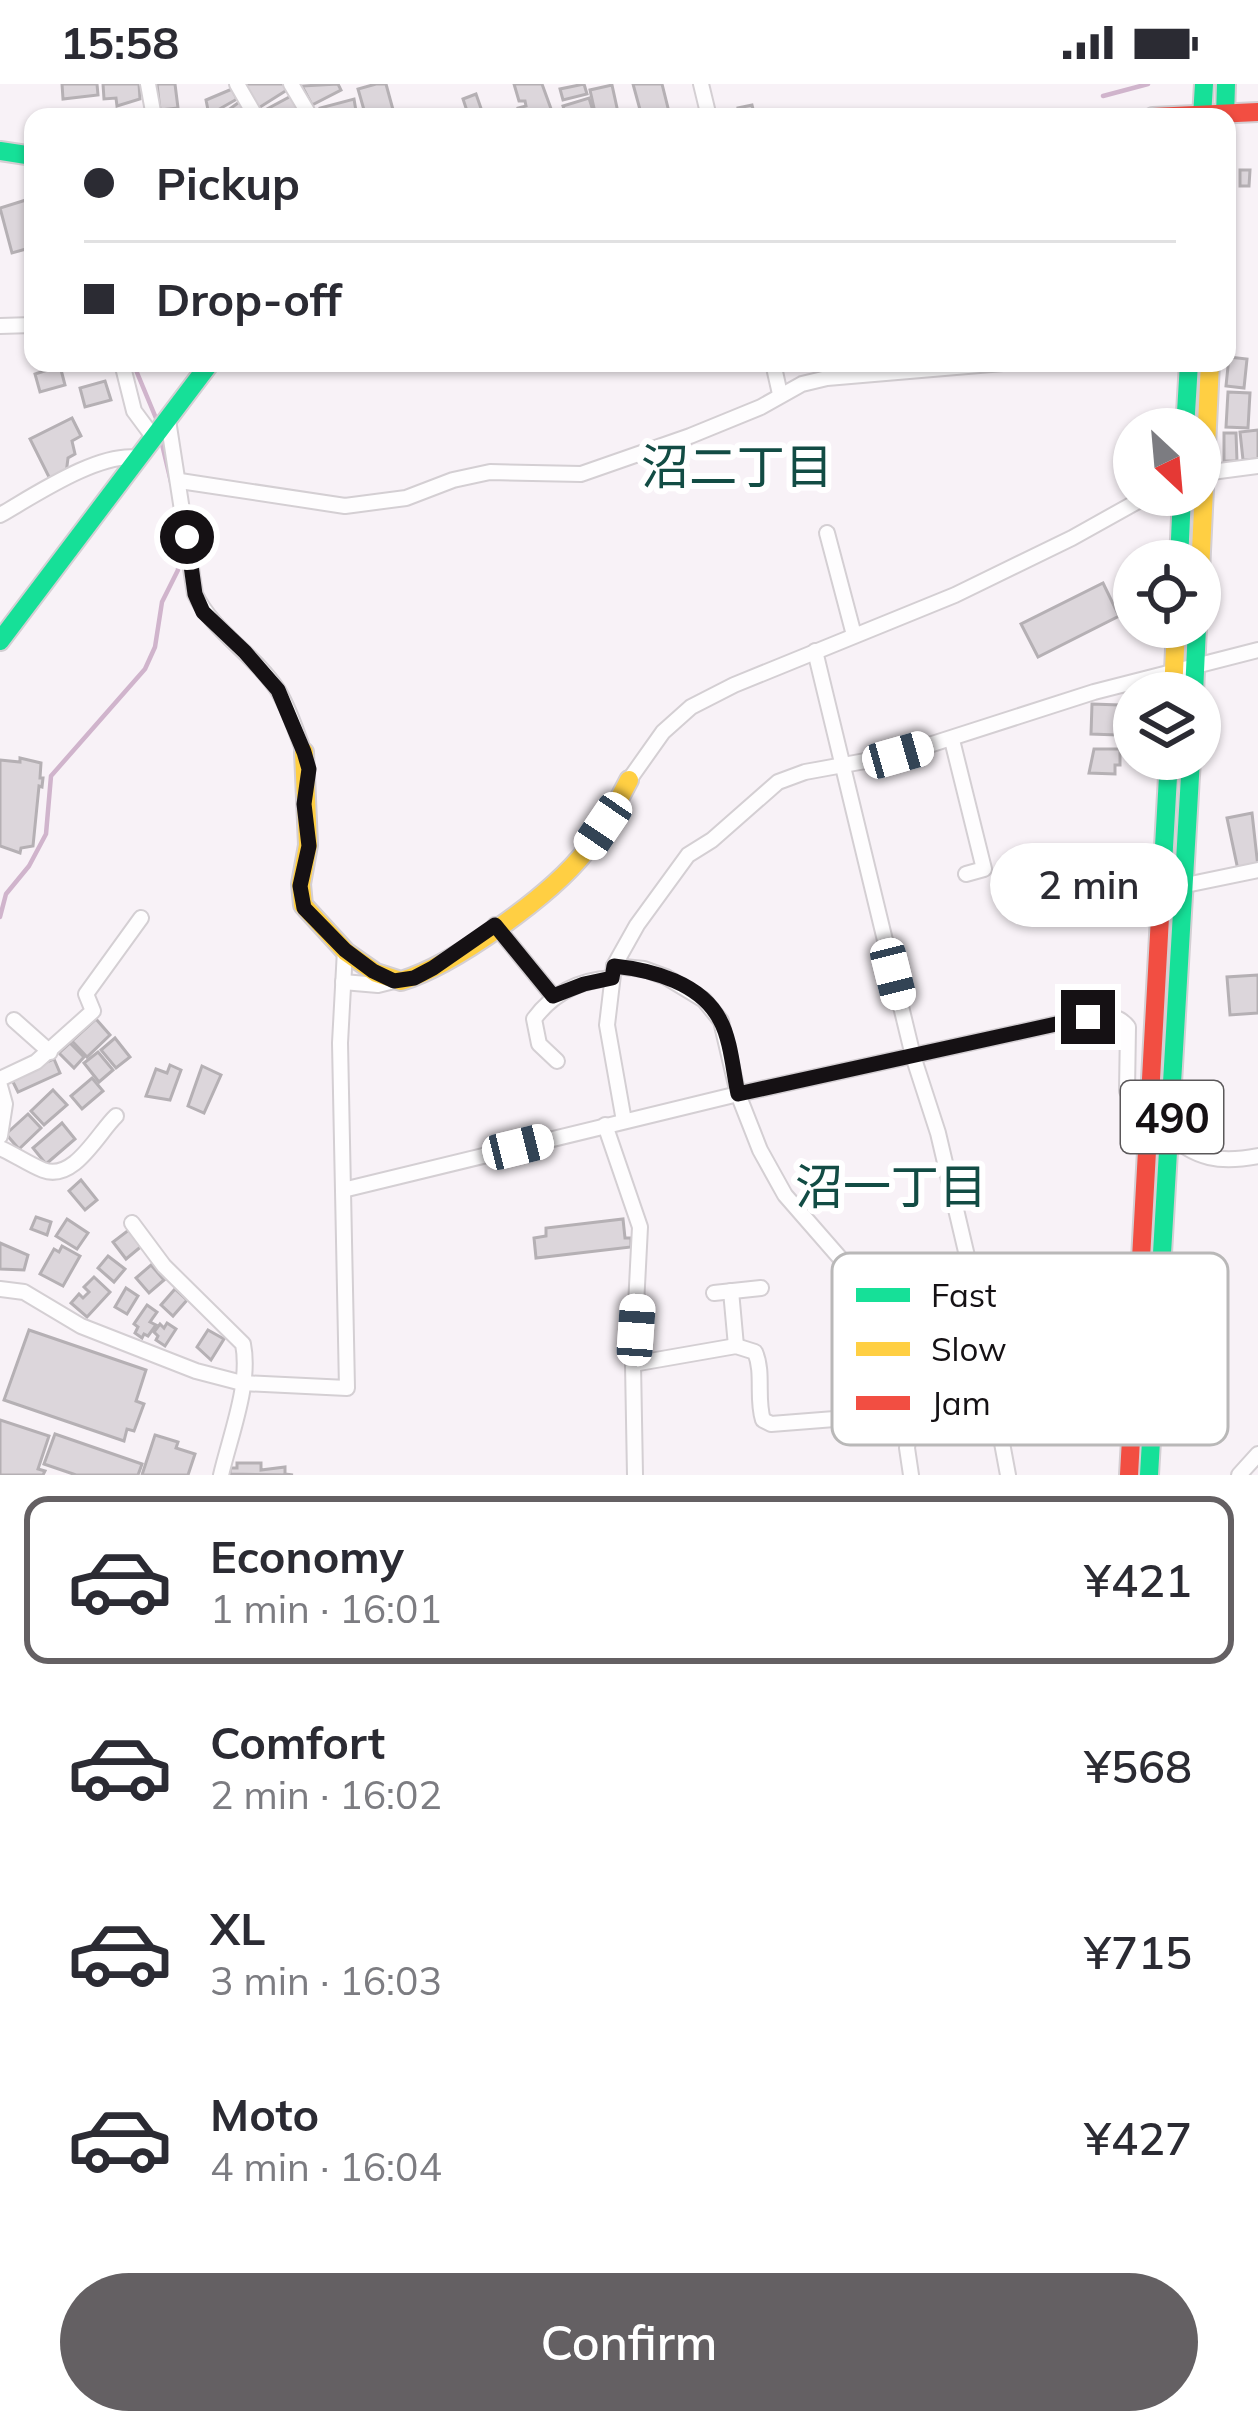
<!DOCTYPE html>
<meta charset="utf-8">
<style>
:root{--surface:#fff;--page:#f7f7f7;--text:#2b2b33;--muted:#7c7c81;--line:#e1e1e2;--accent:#646063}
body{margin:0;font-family:Mulish,"Noto Sans JP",sans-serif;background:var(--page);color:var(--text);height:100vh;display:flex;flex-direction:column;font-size:45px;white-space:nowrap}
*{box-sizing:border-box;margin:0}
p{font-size:39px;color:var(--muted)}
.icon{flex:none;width:66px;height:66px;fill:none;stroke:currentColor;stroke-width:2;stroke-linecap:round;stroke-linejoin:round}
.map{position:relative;height:1391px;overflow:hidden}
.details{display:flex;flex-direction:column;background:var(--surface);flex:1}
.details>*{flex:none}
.hud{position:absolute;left:24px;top:24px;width:1212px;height:264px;border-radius:24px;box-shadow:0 3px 9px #0004;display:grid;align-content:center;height:264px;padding:0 60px;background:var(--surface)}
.needle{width:78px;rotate:154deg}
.fabs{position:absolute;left:1113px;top:324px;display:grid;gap:24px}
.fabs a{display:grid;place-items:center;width:108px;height:108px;border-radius:50%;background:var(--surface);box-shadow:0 3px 9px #0004;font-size:60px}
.end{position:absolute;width:54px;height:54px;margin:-27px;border:15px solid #151114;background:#fff;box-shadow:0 0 0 6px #fff}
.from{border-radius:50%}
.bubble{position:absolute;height:84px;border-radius:42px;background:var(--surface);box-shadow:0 3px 9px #0004;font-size:39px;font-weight:600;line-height:84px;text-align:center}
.car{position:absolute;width:36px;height:72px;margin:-36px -18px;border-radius:15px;box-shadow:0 0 9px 3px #0007;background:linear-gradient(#fff 24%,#345 0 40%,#fff 0 76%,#345 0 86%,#fff 0)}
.hud b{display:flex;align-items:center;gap:42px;height:114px;font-size:45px}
.hud b+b{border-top:3px solid var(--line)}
.hud i{width:30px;height:30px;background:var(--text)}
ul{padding:21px 0 0;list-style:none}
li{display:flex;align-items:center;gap:36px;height:168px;margin:0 24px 18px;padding:0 36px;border:6px solid transparent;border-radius:24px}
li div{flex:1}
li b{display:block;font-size:45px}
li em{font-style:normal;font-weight:600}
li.active{border-color:var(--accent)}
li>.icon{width:108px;height:108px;stroke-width:1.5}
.button{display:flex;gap:24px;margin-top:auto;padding:24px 60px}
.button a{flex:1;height:138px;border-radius:72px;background:var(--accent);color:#fff;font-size:48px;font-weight:600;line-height:138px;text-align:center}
.status{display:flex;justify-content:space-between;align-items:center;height:84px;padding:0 60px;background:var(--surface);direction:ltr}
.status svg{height:33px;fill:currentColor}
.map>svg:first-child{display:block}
</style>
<div class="status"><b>15:58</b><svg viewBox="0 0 49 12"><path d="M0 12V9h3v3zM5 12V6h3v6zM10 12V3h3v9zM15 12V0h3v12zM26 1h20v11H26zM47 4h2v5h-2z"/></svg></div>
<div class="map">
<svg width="1258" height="1391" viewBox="0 0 1258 1391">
<rect width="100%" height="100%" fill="#f8f2f7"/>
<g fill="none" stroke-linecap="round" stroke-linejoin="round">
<g stroke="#d0b4cc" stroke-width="4.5">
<polyline points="1103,12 1148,0"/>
<polyline points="133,279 158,339"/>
<polyline points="161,356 171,398"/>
<polyline points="0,833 6,810 29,782 46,750 51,692 145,585 155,563 162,518 178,486 179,444"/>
</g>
</g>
<g fill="#dcd6db" stroke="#b5b0b4" stroke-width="3">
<polygon points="62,0 97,0 98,11 63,15"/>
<polygon points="103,0 139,0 140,15 117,22 116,14 104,15"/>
<polygon points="157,0 175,0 178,24 160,26"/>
<polygon points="243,0 284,0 287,6 257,25"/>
<polygon points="338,0 341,6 312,21 302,2"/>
<polygon points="376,0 386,0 395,33 366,33 358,5"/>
<polygon points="514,0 542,0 554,33 520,33 518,24 526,22 525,17 519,17"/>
<polygon points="584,0 587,10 563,16 560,5"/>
<polygon points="633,0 662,0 669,28 642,33"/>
<polygon points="612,1 619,33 596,33 590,6"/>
<polygon points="232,5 237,15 209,31 206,16"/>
<polygon points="476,10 484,33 469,33 463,15"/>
<polygon points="293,11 300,23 291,28 293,32 269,33 267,25"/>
<polygon points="589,14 595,33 566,32 563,22"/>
<polygon points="354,15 357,33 321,33 320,24"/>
<polygon points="242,16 251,33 230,33 227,27"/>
<polygon points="752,21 755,33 740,33 738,24"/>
<polygon points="1240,86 1250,86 1249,102 1240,102"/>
<polygon points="26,116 33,139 33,163 12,169 0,124"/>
<polygon points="1229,273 1247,275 1244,304 1226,302"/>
<polygon points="60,282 65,301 40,308 35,290"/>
<polygon points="105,297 111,316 85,323 80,304"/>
<polygon points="1228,308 1250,309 1248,344 1226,343"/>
<polygon points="72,334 81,352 72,357 75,370 68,374 66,390 51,397 30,355"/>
<polygon points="1258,346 1258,375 1243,376 1240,348"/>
<polygon points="1224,349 1236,349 1237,377 1224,377"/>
<polygon points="1103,499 1119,532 1038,573 1021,540"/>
<polygon points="1092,620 1119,621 1117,651 1091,650"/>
<polygon points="1094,665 1120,665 1120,681 1115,681 1115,690 1089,689"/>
<polygon points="20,674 41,679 40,694 43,694 42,703 39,702 33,762 21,764 20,769 0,762 0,676 20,678"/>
<polygon points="1252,729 1258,783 1238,786 1227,734"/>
<polygon points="1258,891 1258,929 1230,931 1227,893"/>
<polygon points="96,935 110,951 87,973 72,957"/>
<polygon points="115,954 130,973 116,984 101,966"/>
<polygon points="70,959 84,973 74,984 59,969"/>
<polygon points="98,968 113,986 99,998 84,979"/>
<polygon points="54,975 60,989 18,1008 11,994"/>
<polygon points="170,981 181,986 170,1016 146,1012 156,985 167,989"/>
<polygon points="202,982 221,991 204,1029 188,1022"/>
<polygon points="92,994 103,1007 82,1025 71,1012"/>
<polygon points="53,1006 67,1021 44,1041 31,1027"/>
<polygon points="28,1030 41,1044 19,1065 6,1050"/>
<polygon points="62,1039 75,1055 46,1080 33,1064"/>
<polygon points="81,1096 97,1116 85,1126 69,1107"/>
<polygon points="36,1133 51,1138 47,1151 31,1145"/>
<polygon points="67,1135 88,1149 77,1165 56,1152"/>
<polygon points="623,1135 625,1154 631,1154 631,1163 536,1174 534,1154 546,1152 546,1144"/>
<polygon points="130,1145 143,1161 126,1175 113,1158"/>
<polygon points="0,1159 28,1171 24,1186 0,1185"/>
<polygon points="62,1162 80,1172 63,1202 40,1190 54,1165 59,1168"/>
<polygon points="108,1172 125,1185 114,1198 98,1184"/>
<polygon points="151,1181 164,1196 149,1209 136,1194"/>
<polygon points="94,1193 110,1208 87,1233 71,1219 79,1210 83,1214 89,1208 84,1203"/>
<polygon points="126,1204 138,1212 127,1230 115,1223"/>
<polygon points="175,1205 187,1216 173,1232 161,1221"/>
<polygon points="147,1221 157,1228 150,1238 156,1241 148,1252 144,1250 142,1254 135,1249 138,1243 134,1240"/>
<polygon points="167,1239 176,1245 165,1262 156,1256 158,1252 154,1248 160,1240 164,1244"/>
<polygon points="29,1246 146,1286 136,1317 144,1320 134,1347 127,1345 124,1357 4,1316"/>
<polygon points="208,1246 224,1255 211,1276 197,1263"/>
<polygon points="0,1336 49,1352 38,1385 45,1387 43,1391 0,1391"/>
<polygon points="55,1350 142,1380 138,1391 76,1391 44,1380"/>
<polygon points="155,1351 178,1358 176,1364 195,1370 188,1391 142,1391"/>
<polygon points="237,1379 261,1379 261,1386 285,1383 285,1390 293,1391 230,1390 230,1384 237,1384"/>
</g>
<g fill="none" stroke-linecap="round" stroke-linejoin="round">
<defs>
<g id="street">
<polyline points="148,0 154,33"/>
<polyline points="237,0 256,33"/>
<polyline points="291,0 307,27"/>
<polyline points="701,0 709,33"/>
<polyline points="0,242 33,241"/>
<polyline points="122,279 134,327 154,354"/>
<polyline points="773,279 780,310"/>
<path d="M168,336L195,510C213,548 254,570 277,605C289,623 296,648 304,668"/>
<polyline points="1204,389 1258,382"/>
<polyline points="180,397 345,422 406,414 453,396 490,388 581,390 690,352 761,323 802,300 827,294 1003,279"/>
<path d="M0,431C35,411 100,367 139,374"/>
<polyline points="827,449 854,551"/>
<polyline points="815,567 913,972 938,1049 967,1172 1008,1391"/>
<polyline points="952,656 984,785 966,790"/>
<polyline points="629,696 663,648 691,623 734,601 955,511 1072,454 1149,411"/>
<polyline points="1181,802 1258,786"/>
<polyline points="495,841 553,912"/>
<polyline points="614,882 644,885 666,893 704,916 721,937 738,1010 760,1066 785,1111 867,1205 912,1223"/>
<polyline points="343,898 378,901 394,897"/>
<polyline points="14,936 50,968"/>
<path d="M557,977L539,960L534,935C553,909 580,896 612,894"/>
<polyline points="0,995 36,978 93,927 86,910 141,834"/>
<polyline points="0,1002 5,1020 0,1052"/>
<polyline points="624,1037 607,941 614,882 637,841 688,771 712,756 778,698 805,688 898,671 1094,608 1258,566"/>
<polyline points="605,1041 640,1143 633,1280 635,1391"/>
<path d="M1168,1048C1194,1076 1222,1079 1258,1072"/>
<path d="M0,1064C14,1070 28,1080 43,1086C74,1098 98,1049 116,1032"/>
<path d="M343,1106L738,1010L1088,933C1104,932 1117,929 1128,943L1127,1007L1132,1016L1153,1024"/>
<path d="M132,1139L164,1182L243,1260C251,1300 230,1352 221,1391"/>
<polyline points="0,1205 24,1208 81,1242 196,1287 242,1299 347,1304 340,959 345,866"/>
<polyline points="731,1207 736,1262"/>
<polyline points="714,1209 761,1204"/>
<polyline points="912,1223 934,1210 973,1210 1142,1234"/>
<path d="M633,1280L736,1262L755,1268C764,1289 756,1314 763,1336L771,1340L911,1329"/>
<polyline points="911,1391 907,1364 914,1317 912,1223"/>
<polyline points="1239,1391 1258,1370"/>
</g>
<g id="fast">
<polyline points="1202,33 1204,0"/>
<polyline points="1225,33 1226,0"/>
<polyline points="0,67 33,72"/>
<polyline points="1185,345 1189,279"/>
<polyline points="1179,477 1182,411"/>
<polyline points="0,557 210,279"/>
<polyline points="1194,609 1197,543"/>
<polyline points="1160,833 1169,675"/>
<polyline points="1149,1391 1191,675"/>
</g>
<g id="slow">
<polyline points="1200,488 1210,279"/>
<polyline points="1173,609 1176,543"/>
<path d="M304,668L308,761L301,800L303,821L346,868L376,889L401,897C454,881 550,812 585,768C603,747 616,721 629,696"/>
</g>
<g id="jam">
<polyline points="1153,33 1258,28"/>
<polyline points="1129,1391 1160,833"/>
</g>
</defs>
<use href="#street" stroke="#d4cfd3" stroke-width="18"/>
<use href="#fast" stroke="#d4cfd3" stroke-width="22"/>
<use href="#slow" stroke="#d4cfd3" stroke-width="22"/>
<use href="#jam" stroke="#d4cfd3" stroke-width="22"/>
<use href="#street" stroke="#fefdfe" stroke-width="14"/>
<use href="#fast" stroke="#16e098" stroke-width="18"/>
<use href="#slow" stroke="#ffcf43" stroke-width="18"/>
<use href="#jam" stroke="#f24e42" stroke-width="18"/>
</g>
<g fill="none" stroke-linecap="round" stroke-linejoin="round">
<path stroke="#151114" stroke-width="15" d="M187,453L195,510L203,528L245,568L278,606L304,668L309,685L304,720L309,762L300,802L304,824L345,866L373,887L394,897L414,894L433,884L495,841L553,912L584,900L612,894L614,882C652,886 701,899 720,936C731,956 733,987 738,1010L1088,933"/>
</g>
<g text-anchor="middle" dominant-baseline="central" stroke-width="12" stroke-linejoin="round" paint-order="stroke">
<rect fill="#fff" stroke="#5b585a" stroke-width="3" x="1121" y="997" width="102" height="72" rx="9"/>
<g font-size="42" font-weight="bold" fill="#151114">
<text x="1172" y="1033">490</text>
</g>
<g font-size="48" fill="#124c44" stroke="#fff">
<text x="737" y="382">沼二丁目</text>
<text x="891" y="1102">沼一丁目</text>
</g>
</g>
<rect x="832" y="1169" width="396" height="192" rx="18" fill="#fff" stroke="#b9b8b8" stroke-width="3"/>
<rect x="856" y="1204" width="54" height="14" fill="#16e098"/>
<rect x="856" y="1258" width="54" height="14" fill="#ffcf43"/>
<rect x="856" y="1312" width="54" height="14" fill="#f24e42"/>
<g font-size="33" fill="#151114">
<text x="931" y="1223">Fast</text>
<text x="931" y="1277">Slow</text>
<text x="931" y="1331">Jam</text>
</g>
</svg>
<div class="fabs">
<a><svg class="needle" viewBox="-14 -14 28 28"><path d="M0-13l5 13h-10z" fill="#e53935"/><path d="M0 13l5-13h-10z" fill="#7c7c81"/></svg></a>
<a><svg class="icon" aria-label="locate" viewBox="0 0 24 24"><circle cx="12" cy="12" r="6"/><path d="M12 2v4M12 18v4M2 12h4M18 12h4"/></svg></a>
<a><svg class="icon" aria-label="layers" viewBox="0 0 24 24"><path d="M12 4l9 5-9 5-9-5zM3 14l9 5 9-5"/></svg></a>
</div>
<i class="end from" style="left:187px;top:453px"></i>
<i class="end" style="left:1088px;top:933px"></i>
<div class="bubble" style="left:990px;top:759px;width:198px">2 min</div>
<i class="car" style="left:898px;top:671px;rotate:74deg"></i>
<i class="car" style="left:603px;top:742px;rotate:214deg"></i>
<i class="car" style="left:893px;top:890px;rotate:166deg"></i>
<i class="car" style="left:518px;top:1063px;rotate:76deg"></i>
<i class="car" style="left:636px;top:1246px;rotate:4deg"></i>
<div class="hud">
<b><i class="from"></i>Pickup</b>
<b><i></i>Drop-off</b>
</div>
</div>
<section class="details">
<ul>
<li class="active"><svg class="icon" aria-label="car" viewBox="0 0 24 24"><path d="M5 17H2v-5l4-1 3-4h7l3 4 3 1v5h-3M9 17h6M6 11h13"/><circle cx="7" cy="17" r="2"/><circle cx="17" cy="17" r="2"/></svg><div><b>Economy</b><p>1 min · 16:01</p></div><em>¥421</em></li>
<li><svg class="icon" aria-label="car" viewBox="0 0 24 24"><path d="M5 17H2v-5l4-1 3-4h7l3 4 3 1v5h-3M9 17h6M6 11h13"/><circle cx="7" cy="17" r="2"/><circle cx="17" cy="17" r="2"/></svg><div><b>Comfort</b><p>2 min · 16:02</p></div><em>¥568</em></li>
<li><svg class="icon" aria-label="car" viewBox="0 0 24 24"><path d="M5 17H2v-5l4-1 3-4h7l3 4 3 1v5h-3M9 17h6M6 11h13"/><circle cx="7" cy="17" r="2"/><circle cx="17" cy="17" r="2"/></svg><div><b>XL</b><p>3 min · 16:03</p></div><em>¥715</em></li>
<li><svg class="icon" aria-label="car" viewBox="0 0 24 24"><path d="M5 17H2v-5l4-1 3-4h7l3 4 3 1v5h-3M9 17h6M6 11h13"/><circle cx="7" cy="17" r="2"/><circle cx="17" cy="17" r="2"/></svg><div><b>Moto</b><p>4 min · 16:04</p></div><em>¥427</em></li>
</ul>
<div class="button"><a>Confirm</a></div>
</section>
